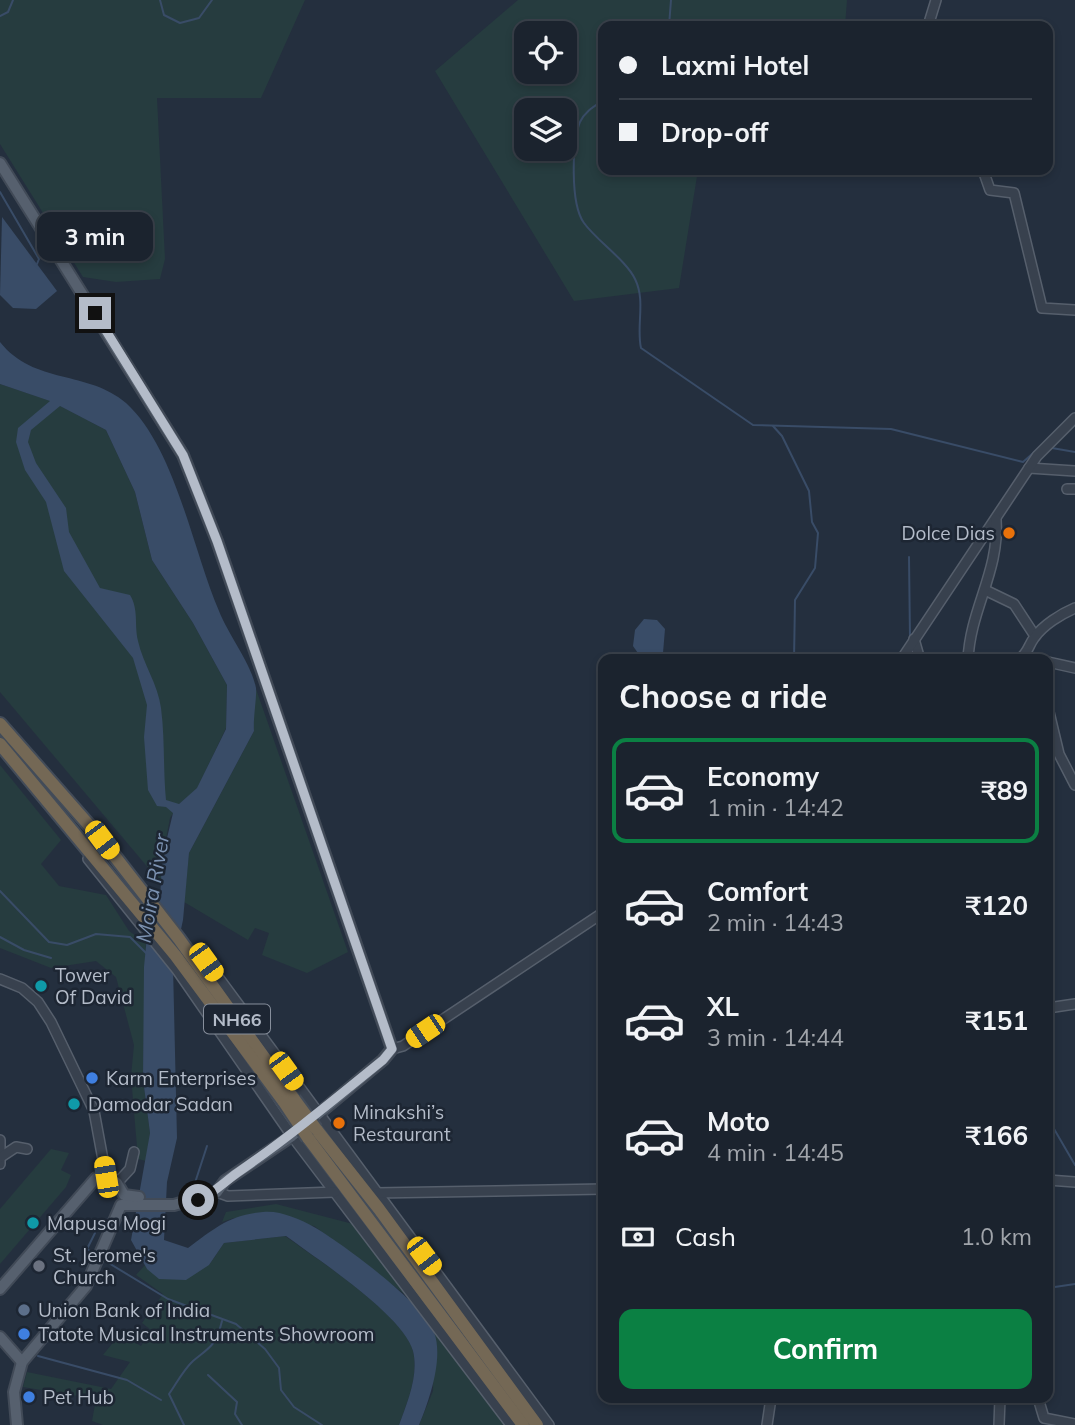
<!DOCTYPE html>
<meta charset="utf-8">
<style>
:root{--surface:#1b232e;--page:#282f3a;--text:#f1f3f6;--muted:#a0a4aa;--line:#39404a;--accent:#0b8043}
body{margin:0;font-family:Mulish,sans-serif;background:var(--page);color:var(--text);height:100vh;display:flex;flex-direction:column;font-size:26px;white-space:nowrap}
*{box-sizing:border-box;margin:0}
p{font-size:23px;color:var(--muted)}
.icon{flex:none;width:38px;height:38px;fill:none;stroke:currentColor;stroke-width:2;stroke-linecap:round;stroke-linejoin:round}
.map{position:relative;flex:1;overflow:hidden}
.sheet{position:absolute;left:598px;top:654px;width:455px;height:749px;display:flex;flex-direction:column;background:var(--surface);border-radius:14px;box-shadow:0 4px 10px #0003,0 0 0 2px var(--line)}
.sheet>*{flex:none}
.banner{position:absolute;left:598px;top:21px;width:455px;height:154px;border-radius:14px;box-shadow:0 4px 10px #0003,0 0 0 2px var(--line);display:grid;align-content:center;height:154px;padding:0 21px;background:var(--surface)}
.fabs{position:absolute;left:514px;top:21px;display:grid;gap:14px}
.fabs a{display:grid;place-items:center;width:63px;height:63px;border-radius:14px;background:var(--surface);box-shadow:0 4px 10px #0003,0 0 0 2px var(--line);font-size:35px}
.end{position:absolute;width:32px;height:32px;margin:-16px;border:9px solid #b4bcc9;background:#111;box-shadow:0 0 0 4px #111}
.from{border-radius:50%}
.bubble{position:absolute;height:49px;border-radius:14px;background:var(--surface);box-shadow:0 4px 10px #0003,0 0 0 2px var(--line);font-size:23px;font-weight:700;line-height:49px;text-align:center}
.car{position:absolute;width:21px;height:42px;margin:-21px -10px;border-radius:9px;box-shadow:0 0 5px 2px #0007;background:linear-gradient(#f5c518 24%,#345 0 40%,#f5c518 0 76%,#345 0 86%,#f5c518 0)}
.banner b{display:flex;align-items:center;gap:24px;height:66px;font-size:26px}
.banner b+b{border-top:2px solid var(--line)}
.banner i{width:18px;height:18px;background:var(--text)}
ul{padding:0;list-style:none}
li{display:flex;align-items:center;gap:21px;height:105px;margin:0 14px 10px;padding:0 7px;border:4px solid transparent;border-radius:14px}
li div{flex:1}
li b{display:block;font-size:26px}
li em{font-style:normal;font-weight:700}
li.current{border-color:var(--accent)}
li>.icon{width:63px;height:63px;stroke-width:1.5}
h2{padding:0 21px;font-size:32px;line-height:84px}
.pay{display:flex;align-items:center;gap:18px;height:77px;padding:0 21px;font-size:26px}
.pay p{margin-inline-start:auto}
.action{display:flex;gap:14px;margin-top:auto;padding:14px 21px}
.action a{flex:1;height:80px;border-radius:14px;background:var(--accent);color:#fff;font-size:28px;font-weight:700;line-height:80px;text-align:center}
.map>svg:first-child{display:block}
</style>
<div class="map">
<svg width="1075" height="1425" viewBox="0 0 1075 1425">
<rect width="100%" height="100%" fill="#242f3e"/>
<g fill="#263c3f" fill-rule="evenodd">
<polygon points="0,0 305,0 261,98 157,98 165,259 160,279 116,282 83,277 0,144"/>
<path d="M518,0H847L845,26H604V170H698L679,288L574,301L435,71ZM527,33H565V72H527ZM565,110V149H527V110Z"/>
<polygon points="0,384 51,401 106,430 135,492 152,560 193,623 227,685 226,728 197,789 179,804 170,818 162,859 161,883 0,692"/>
<polygon points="256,689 348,952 307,973 262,955 269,933 255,928 248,940 184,902 189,853 254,731 252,709"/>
<polygon points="0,765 61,840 41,864 59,886 106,895 129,931 146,943 143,1079 150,1133 146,1161 138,1159 131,1076 134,1045 116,977 96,961 51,968 0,948"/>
<polygon points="51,1149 69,1153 61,1170 71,1175 66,1187 0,1264 0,1209"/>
<polygon points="276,1204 353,1224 407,1296 314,1226 234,1218 222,1222 226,1212"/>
<path d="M285,1236C317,1259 404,1315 413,1351C419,1375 407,1403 399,1425H103L92,1421L96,1399L23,1387L27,1372L111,1389L130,1362L103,1355L120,1334L141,1346L151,1330L142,1323L163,1294L136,1275L145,1265L147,1269L209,1265L224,1243Z"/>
<polygon points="434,1332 505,1425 419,1425 433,1391"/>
</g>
<g fill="#394c67" fill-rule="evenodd">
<polygon points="2,217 57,291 36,309 13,308 0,295"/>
<path d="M0,342C34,385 88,370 126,403C175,447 193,551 219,611C228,634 252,665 256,688C257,696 253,718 254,731L189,853L183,920L173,966L177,1138L167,1182L164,1240L188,1248C214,1229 229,1215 263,1212C279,1210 300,1219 314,1227C342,1243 423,1303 434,1332C444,1358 429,1401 419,1425H399C407,1403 419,1375 413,1351C403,1315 317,1259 286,1236L224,1243L209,1265L186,1280L159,1279L147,1269L131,1240L150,1133L143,1079L144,967L147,936L160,901L162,859L173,813L166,807L157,806L148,790L144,737L147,705L133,658L64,571L46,502L25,470L16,442L18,428L50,401L0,384ZM60,406L106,430L135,492L152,560L193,623L227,685L226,729L197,788L179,804L166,800C163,769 165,738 161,708C158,684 143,664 138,641C134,624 139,610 130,595L100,588L69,532L66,508L36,463L28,442L31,430Z"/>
<polygon points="644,619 657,620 665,629 663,653 651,659 640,656 633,646 635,630"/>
</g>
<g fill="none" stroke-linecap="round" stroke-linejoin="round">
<g stroke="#394c67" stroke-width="2">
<polyline points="160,0 164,15 180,23 199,18 212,0"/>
<polyline points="0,16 8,12 13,0"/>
<polyline points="669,26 671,0"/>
<path d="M604,100C595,106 585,111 580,122C572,142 570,204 584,223C597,241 626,260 635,279C646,301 636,326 641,348L753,425L891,429L1023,462L1040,447"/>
<polyline points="0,192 39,259 37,264"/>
<polyline points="773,426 782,436 809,491 812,522 818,533 815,568 795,600 794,660"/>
<polyline points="1052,448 1075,452"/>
<polyline points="909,557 910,639"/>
<polyline points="0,891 49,942 67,945 96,934 130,937 146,953"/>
<polyline points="0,937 24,950 51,958"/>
<polyline points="1048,1105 1050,1122 1075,1165"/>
<polyline points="191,1195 207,1146"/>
<polyline points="191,1204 192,1216"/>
<polyline points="94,1254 87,1249 95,1233"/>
<polyline points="102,1259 168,1299 236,1324 265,1349 279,1368 281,1390 294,1407 322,1425"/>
<polyline points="1048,1288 1075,1284"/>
<polyline points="38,1356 127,1380 161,1400"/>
<polyline points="208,1375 237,1402 235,1414 242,1425"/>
<path d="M184,1425L169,1394C176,1384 184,1369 193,1361C210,1347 216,1346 222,1321"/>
</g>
<defs>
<g id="minor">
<polyline points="928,26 936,0"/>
<polyline points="983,170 990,190 1014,193 1042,308 1075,310"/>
<polyline points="1029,468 1075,471"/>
<polyline points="1067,489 1075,489"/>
<polyline points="985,590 1014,604 1035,636"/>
<polyline points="914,639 920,660"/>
<polyline points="1025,656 1035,660"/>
<polyline points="901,660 1037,456 1075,418"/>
<path d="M968,660C970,609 1000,571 996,519"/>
<path d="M1018,660C1028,654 1028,646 1034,638C1043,625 1061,614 1075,608"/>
<polyline points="1048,662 1075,668"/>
<polyline points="1048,708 1059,754 1075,785"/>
<polyline points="88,859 177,970 292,1136 511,1425"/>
<polyline points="192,952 207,962 549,1425"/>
<polyline points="0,979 22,988 38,1002 51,1022 94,1111 106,1176"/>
<polyline points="1048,1008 1075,1004"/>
<polyline points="392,1049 403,1046 604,912"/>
<polyline points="0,1140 0,1164"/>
<polyline points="1,1157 16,1147 27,1149"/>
<polyline points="1048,1180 1075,1182"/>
<polyline points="117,1183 130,1169 134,1152"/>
<polyline points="217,1192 228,1196 335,1192"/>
<polyline points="376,1193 604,1189"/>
<polyline points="1038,1398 1044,1418 1075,1424"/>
<polyline points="767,1425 771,1398"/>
<polyline points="999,1425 1000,1398"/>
</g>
<g id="major">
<polyline points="0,163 183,455 217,541 392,1049 383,1060 292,1136 225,1181 217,1192 174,1205 121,1205 86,1286 22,1362 14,1392 17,1425"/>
<polyline points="0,1289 96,1178 106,1176 117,1183 124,1195 139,1197"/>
<polyline points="0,1337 22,1362"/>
</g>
<g id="highway">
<polyline points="0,724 102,840 179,939 294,1099"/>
<polyline points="0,744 175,955 284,1102"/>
<polyline points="316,1129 379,1209 537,1425"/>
<polyline points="308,1138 523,1425"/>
</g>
</defs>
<use href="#minor" stroke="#565f6c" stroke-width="12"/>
<use href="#major" stroke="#414a57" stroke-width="14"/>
<use href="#highway" stroke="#434c59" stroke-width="16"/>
<use href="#minor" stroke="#38414e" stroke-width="9"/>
<use href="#major" stroke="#56606e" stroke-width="10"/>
<use href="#highway" stroke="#746855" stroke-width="12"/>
<defs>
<g id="highway-bridge">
<polyline points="294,1099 316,1129"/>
<polyline points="284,1102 308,1138"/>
</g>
</defs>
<use href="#highway-bridge" stroke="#434c59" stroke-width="16" stroke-linecap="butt"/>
<use href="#highway-bridge" stroke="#746855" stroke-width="12"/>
</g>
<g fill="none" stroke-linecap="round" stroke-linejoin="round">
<path stroke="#b4bcc9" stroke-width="9" d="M95,313L183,455L217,541L392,1049L383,1060C335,1099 288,1138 237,1173C223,1183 214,1193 198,1200"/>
</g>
<g fill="#e8710a" stroke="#1d2633" stroke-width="2.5">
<circle cx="1009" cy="533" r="7"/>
<circle cx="339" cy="1123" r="7"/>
</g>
<g fill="#0f9aa8" stroke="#1d2633" stroke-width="2.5">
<circle cx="41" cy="986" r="7"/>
<circle cx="74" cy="1104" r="7"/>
<circle cx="33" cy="1223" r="7"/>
</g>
<g fill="#3f7fe0" stroke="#1d2633" stroke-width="2.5">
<circle cx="92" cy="1078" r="7"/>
<circle cx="24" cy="1334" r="7"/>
<circle cx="29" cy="1397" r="7"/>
</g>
<circle fill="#6b7280" stroke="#1d2633" stroke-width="2.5" cx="39" cy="1266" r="7"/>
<circle fill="#5c6f8a" stroke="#1d2633" stroke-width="2.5" cx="24" cy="1310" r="7"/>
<g text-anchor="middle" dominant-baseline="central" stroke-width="5" stroke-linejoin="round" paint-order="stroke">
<rect fill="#1d2633" stroke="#878f9c" stroke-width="2" x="204" y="1004.5" width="66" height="29" rx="5"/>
<g font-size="18" font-weight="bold" fill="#b4bcc9">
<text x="237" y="1019">NH66</text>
</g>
<g font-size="19" fill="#b4bcc9" stroke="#1d2633" text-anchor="start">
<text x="995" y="533" text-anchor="end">Dolce Dias</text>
<text x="55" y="975">Tower<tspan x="55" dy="22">Of David</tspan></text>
<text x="106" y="1078">Karm Enterprises</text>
<text x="88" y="1104">Damodar Sadan</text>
<text x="353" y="1112">Minakshi’s<tspan x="353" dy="22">Restaurant</tspan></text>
<text x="47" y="1223">Mapusa Mogi</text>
<text x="53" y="1255">St. Jerome's<tspan x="53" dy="22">Church</tspan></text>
<text x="38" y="1310">Union Bank of India</text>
<text x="38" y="1334">Tatote Musical Instruments Showroom</text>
<text x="43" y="1397">Pet Hub</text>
</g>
<g font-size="21" font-style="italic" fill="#7c92b1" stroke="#1d2633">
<text transform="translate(152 888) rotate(-80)">Moira River</text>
</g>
</g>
</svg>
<div class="fabs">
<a><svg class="icon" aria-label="locate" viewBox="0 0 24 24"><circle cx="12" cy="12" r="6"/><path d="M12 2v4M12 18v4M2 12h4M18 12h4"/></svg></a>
<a><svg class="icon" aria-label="layers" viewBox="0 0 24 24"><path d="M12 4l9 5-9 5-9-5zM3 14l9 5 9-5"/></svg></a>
</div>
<i class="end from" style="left:198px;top:1200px"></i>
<i class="end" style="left:95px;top:313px"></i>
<div class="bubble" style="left:37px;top:212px;width:116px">3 min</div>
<i class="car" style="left:102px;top:840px;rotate:143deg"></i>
<i class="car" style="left:206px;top:962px;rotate:144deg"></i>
<i class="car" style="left:425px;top:1031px;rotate:236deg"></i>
<i class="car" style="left:286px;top:1071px;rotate:144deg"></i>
<i class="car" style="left:106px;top:1177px;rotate:351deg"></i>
<i class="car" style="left:424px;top:1256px;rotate:143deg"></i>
<div class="banner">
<b><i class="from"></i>Laxmi Hotel</b>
<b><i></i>Drop-off</b>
</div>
<section class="sheet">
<h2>Choose a ride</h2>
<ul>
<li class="current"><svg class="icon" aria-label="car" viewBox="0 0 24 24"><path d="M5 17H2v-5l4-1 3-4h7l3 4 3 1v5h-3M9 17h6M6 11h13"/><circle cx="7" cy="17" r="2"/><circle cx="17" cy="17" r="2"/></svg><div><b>Economy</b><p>1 min · 14:42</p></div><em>₹89</em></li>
<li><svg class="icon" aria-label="car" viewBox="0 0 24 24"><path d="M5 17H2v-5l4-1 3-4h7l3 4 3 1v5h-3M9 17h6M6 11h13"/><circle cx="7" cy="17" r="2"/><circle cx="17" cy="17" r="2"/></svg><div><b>Comfort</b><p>2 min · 14:43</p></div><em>₹120</em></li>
<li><svg class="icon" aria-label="car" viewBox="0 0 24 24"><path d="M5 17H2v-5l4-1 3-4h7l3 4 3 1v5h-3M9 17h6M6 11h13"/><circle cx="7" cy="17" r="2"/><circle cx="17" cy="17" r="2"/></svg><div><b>XL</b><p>3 min · 14:44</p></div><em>₹151</em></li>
<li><svg class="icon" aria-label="car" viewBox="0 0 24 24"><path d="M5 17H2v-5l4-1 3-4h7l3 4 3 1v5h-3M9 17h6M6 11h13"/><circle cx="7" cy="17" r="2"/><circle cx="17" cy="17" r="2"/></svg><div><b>Moto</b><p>4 min · 14:45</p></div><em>₹166</em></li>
</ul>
<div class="pay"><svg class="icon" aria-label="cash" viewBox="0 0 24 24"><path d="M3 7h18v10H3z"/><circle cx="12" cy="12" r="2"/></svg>Cash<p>1.0 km</p></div>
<div class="action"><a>Confirm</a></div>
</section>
</div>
